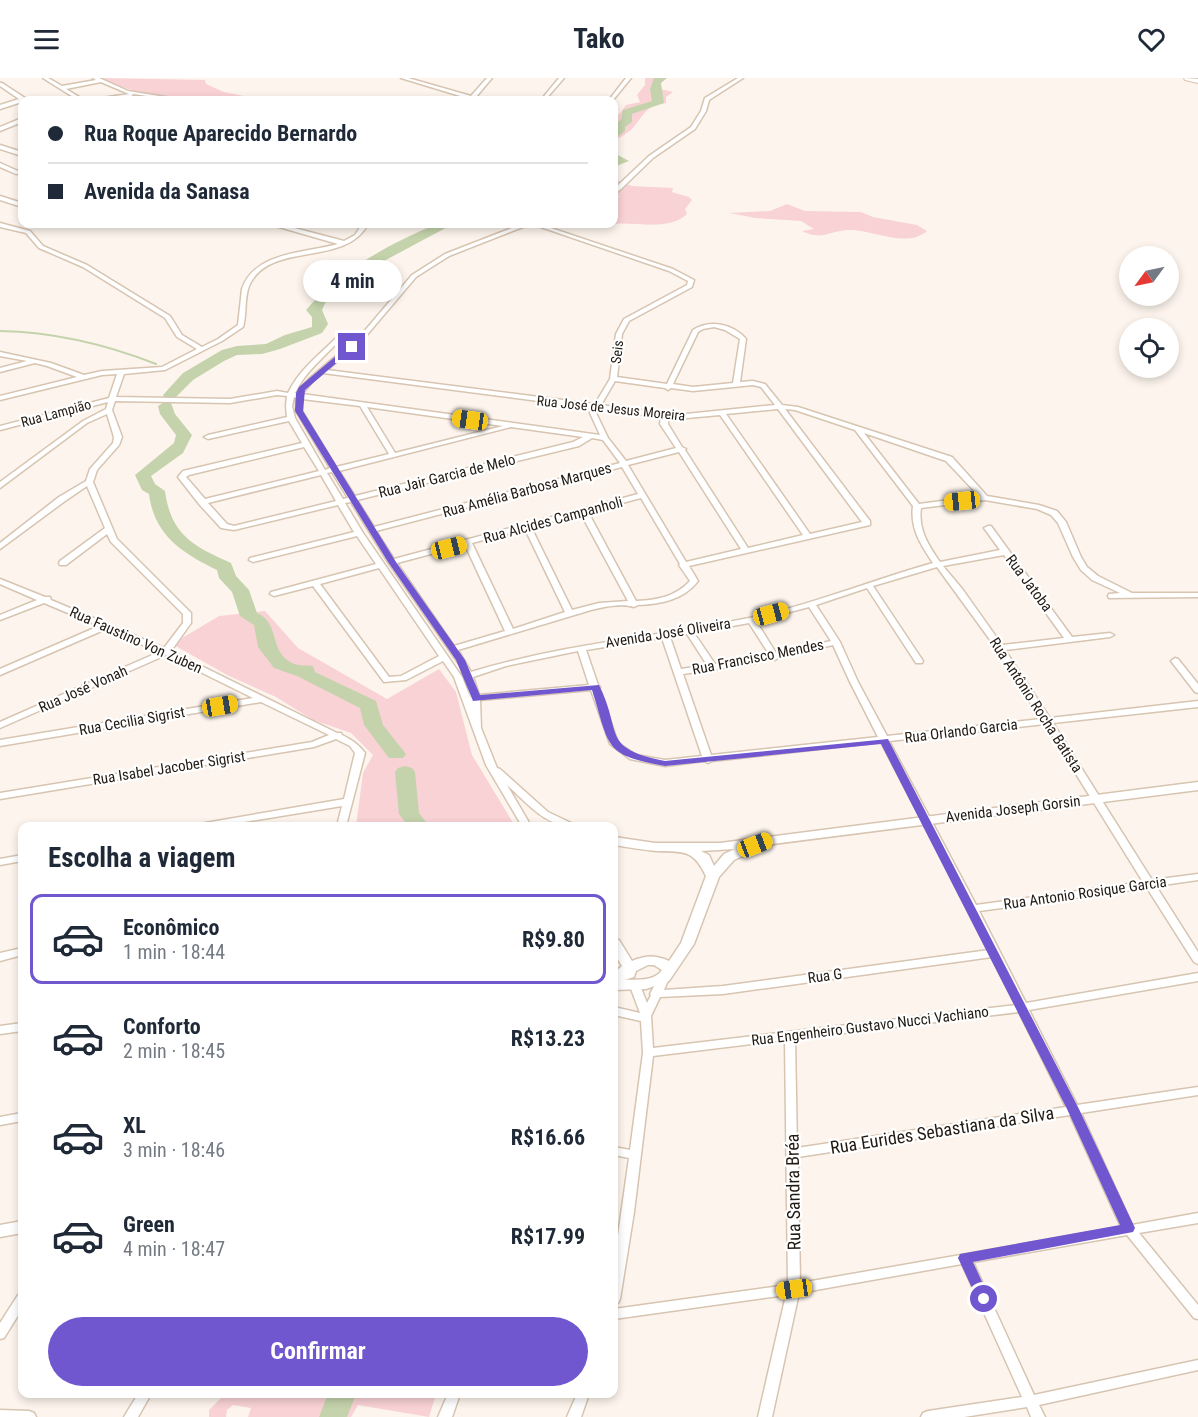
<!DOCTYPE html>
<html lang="pt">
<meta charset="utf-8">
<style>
:root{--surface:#fff;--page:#f6f6f7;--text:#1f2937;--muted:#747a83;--line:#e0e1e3;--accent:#7056cf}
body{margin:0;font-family:"Roboto Condensed",sans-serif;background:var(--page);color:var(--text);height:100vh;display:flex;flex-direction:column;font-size:22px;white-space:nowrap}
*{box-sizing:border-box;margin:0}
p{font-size:20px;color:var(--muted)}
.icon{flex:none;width:33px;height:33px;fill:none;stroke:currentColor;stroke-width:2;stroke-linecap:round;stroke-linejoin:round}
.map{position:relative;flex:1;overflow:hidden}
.details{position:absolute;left:18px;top:744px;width:600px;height:576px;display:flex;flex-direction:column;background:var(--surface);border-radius:12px;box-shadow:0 3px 9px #0003}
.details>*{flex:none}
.top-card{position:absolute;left:18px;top:18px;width:600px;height:132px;border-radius:12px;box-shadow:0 3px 9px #0003;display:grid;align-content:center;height:132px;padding:0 30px;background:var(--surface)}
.needle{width:39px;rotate:237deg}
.buttons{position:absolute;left:1119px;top:168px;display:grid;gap:12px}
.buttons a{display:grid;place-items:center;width:60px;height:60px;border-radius:50%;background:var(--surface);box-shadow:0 3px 9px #0003;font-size:30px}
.end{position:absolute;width:27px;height:27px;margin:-14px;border:8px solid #7056cf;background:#fff;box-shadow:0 0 0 3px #fff}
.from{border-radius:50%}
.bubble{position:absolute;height:42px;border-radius:21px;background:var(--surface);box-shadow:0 3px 9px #0003;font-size:20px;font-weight:700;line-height:42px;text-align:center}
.car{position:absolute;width:18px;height:36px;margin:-18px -9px;border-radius:8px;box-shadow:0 0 4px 2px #0007;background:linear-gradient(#f5c518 24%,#345 0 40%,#f5c518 0 76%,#345 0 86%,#f5c518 0)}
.top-card b{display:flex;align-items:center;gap:21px;height:57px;font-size:22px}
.top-card b+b{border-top:2px solid var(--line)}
.top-card i{width:15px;height:15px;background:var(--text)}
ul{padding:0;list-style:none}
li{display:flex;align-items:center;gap:18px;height:90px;margin:0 12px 9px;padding:0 18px;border:3px solid transparent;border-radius:12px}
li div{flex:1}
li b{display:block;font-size:22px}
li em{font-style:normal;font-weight:700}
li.on{border-color:var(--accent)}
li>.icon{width:54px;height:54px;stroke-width:1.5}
h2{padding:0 30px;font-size:27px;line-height:72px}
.primary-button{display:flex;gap:12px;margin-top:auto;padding:12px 30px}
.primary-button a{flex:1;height:69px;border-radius:36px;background:var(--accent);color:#fff;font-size:24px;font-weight:700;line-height:69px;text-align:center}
header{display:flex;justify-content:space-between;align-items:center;height:78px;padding:0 30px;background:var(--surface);font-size:27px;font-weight:700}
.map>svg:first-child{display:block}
</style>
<header><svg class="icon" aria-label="menu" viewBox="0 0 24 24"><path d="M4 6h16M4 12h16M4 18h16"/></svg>Tako<svg class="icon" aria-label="heart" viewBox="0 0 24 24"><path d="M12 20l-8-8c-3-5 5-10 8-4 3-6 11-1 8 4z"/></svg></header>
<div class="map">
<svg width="1198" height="1339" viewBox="0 0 1198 1339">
<rect width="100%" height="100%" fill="#fdf5ed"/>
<g fill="#f9d2d5">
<path d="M102,0L205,2L206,6L224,14L264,22C230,28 131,20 102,0Z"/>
<path d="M645,0H666L660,6V11L673,14L666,19V25C644,27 643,40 631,52C626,56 619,60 614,63V43L626,27L640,24L637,17L645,7Z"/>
<path d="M614,101L632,108L673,110L672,114L689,119L692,122L685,131L687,136C668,154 635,143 611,146L618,138L614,134V120L620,119L614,116Z"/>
<path d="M787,126L805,133L861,134L873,139L917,147L927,153C906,171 872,151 848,152C828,153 823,163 802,153L814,151L801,143L756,140L729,135L770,133Z"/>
<polygon points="265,533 298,570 387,621 439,591 456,614 472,677 515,748 356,748 363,695 373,677 351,655 313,642 276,619 229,598 172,566 219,538"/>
<polygon points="225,1316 436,1316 429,1339 358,1327 351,1339 248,1339 251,1330 233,1327 227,1332 226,1339 209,1339 209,1332"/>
</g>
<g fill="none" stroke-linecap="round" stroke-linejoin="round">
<path stroke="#c4d3ac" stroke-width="2" d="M0,253C55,254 105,266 156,286"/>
<g fill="#c4d3ac" fill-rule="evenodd">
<polygon points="654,0 667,0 661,5 664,25 632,36 632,44 625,49 625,53 614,61 614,46 621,42 623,32 652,23 650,11"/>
<polygon points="614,75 629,83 614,89"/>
<path d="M437,146H453L384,183L325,225L322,232L328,246L322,255L280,271L262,276L237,277L224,283L193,302L175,320H165L163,317L183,295L222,272L237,268L266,266L285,257L312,249V239L306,232C338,194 390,165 437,146Z"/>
<path d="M166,323L171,325L175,336L192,357L183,375L151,398L155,406L165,413C171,457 193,468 231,485L236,498L249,512L257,535C281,545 268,575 294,586C300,588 306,587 313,588L315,594L376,623L383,647L406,676L403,680H389L364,647L360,630L297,598L274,590L258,569L254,547L240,538L232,514L219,500L217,492C182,475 154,457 149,416L142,412L135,397L174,365L176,357L160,336L158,328Z"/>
<polygon points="405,688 412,690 415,694 419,735 429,748 408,748 399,736 395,694 398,690"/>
<polygon points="328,1316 356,1316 347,1339 319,1339"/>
</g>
<defs>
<g id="minor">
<polygon points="43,0 48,0 62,8 96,2 93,0 99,0 128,13 184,22 174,22 133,16 131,19 100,22 102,20 129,16 101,4 66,11 84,22 78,22"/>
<polygon points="401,0 408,0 471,18 487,0 492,0 476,19 483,21 483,22 470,21"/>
<polygon points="559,0 564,0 545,22 541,22"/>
<polygon points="626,0 631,0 613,22 609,22"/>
<polygon points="738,0 743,0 709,22 706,33 695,51 653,80 621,111 614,116 614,111 649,78 691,49 701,33 705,20"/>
<polygon points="0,5 2,5 28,22 0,31 0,27 19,21 0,8"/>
<polygon points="22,40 22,44 0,53 0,49"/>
<polygon points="0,67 22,74 22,78 0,71"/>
<polygon points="0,85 20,94 21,95 16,96 0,89"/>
<polygon points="0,118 22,125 22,129 0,122"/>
<path d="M0,145L30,153L43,168L87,187L170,238L182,257L202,269L218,261L238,247L242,211C255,173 307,175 338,166L272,147L271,146H279L344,163L355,157L362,146H368C345,190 269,162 249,208C244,221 247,236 243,249L222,263L165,292L124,296L116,319L230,321L277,313L288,315C299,292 318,278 335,261H339V263C323,280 305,294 295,315H296L309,301L362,256L412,197L445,176L522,146H529L528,147L449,178L416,199L366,258L327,292L595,326L610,301L616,256L624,241L687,207L688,203L669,193L532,146H539L673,191L694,202L692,209L629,243L622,256L617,299L667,306L693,252C710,241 733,246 746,261L740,304L753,303L765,306L782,327L798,329L952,379L987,418L1039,427L1057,433L1066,444L1081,479L1087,489L1098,498L1132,515H1198V519L1109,520L1108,518L1109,516L1120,515L1092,502L1081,492L1073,479L1058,445L1051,437L1037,431L985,422L921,430C918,451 928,467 940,484L1000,472L984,450L988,448H991L1072,559L1110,555L1114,557L1110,559L1005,572L1050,640L1198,623V629L1053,645L1152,802L1198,796V802L1156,808L1198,874V886L1194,884L1147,810L979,833L1026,925L1198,895V903L1029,932L1077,1027L1198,1009V1017L1081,1035L1132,1147L1198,1135V1145L1139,1155L1198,1227V1241L1194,1240L1127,1157L973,1184L1034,1317L1198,1282V1292L1039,1327L1045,1339H1031L1027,1329L964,1339H921L923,1335L928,1333L1022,1319L962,1186L799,1215L772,1339H758L786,1217L614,1241V1231L788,1207L785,962L653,978L634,1134L620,1221L618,1225L614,1226V1186L629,1080L614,1077V1069L630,1072L643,975L641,943L614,937V929L640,935L630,908L631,905H639L647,925L651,917L650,916L660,897H668L669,900L664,912L723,908L989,872L881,664L712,683L708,685L704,683L665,688L630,681L610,666L591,612L480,622L481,650L497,690L500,691L548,734L573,746L575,748C548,751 526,724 507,707L531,748H522L486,687L454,599L443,583L406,602L384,604L313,508L274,518L270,516L271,514L376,486L357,458L253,484L249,482L250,480L354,454L338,427L234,452L221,450L199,426L178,399L183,393L302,365L289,343L208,361L204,359L208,357L287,339L286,328L287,318L277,317L230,325L115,323L112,332L122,359L119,367L97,392L93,404L117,461L191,535V545L171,573L337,655H341L342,657C352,662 358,666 365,675L346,748H337L342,728L220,748H200L205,745L344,721L355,675L350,668L336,661L314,669L0,721V715L312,664L329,657L261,624L0,668V662L253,620L166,577L0,650V644L159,574L106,551L0,597V591L99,548L44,525L0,542V537L37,522L0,506V501L45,519H50L51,522L164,570L183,545V536L111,464L107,456L66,487H60L59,485L60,483L105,450L87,408L65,423L0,471V465L59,419L86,403L90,391L113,365L114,359L107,336L87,345L0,410V404L83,343L106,331L108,324L0,352V348L109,320L117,296L102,297L0,322V318L77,299L47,288L35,285L0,294V290L27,283L0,278V274L51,285L84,297L102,293L162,289L197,271L177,259L165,240L83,189L39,170L26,155L0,149ZM714,249L725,252L740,261L733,305L693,309L673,306L698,254L703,251ZM323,295L592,330L590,335L600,357L302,316L313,303ZM615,303L665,310L668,312L671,310L693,313L753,307L761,309L775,327L676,337L601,327ZM294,319L296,320V333L330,390L325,392L295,340L292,328ZM302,321L360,328L389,376L336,389L302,333ZM367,329L503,348L395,375ZM599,331L661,339L660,346L676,370L626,383L608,360L596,335ZM778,331L862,444L810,456L726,336ZM785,331L795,332L855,352L913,428C910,451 921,467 933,485C872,502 812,527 749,540C656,559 562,566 471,594L458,572L591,532C604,529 622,525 634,529L638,527C661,526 683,522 698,503L689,488L870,447V443ZM720,337L803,457L748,470L685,372L686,371L682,369L668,346V340L676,341ZM511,349L583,359L573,364L355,418L339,393ZM864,355L946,383L979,418L919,426ZM592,360L603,362L620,385L374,449L357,422L579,368ZM304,369L319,393L205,421L186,399L189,397ZM679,374L741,471L686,484L628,387ZM622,389L638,416L394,481L376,453ZM332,394L348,420L343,421L327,395ZM321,397L336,423L234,448L227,446L208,425ZM641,420L680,486L679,487L690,503C675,519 657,522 636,523L588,434ZM351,424L388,484L461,589L472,624L462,599L363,455L345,425ZM581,436L628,523L599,525L572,532L531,449ZM525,451L565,534L513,551L472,465ZM465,467L505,553L454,568L397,485ZM1004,477L1064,560L1002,567L963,512L943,488ZM937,489L988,559L1041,641L887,658L858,604L840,564L816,527L867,510L916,585H922L923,583L873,508ZM379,490L439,578L401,598L389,599L320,506ZM809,529L831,563L776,575L756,543ZM749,545L769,576L715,586L694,555ZM687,556L707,587L681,591L670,559ZM662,560L702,678L665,682L636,677L618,665L599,611L600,609L598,607L586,572ZM833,567L850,604L878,659L711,677L683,596L751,586L772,581L775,582L779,579ZM578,573L589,607L479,617L473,599L506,588ZM1045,646L1143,804L976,827L889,663ZM992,879L1016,927L653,970L651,938L660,919L723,916ZM1019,934L1066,1029L797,1070L795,961ZM1070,1037L1121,1149L800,1205L798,1079Z"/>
<path d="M103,146H116C113,149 106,149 103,146Z"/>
<polygon points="1175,580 1178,581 1198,606 1198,615 1195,614 1171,583"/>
<polygon points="22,777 22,783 0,787 0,781"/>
<polygon points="22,870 22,877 0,883 0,875"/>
<polygon points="22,945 22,953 0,956 0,948"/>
<polygon points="22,1035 22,1043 0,1047 0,1039"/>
<polygon points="22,1216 22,1231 4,1260 0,1261 0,1245 18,1217"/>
<polygon points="138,1316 151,1316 138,1339 124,1339"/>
<polygon points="448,1316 460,1316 452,1339 438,1339"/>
<polygon points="577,1316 589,1316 581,1339 567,1339"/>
<polygon points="0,1332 29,1333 34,1335 36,1339 0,1339"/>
</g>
<g id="tertiary">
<path d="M1198,704V712L757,768L756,772L734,782L719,799L694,866L669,903L646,911L614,912V895L622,888L614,875V861L619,862L632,883C646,877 656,877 669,883L681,865L706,798C693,771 684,774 657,773C643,772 628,769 614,767V759L655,765H720ZM735,771L724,776L714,788L709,777L701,773ZM648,887H654L662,892C654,904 636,901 624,902L634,899L636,893Z"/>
<polygon points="22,1143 22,1155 0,1159 0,1147"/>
</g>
<polygon id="secondary" points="1184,0 1198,1 1198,5 1185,2"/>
</defs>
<use href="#minor" stroke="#d7c4b1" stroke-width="3"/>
<use href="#tertiary" stroke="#d7c4b1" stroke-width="3"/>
<use href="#secondary" stroke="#d7c4b1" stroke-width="2"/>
<use href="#minor" fill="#fff" fill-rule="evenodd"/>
<use href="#tertiary" fill="#fff" fill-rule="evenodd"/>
<use href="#secondary" fill="#fff" fill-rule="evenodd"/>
</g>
<path fill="#7056cf" d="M349,267L355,269L305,312L303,333L396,484L465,582L480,617L599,607C623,655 600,670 665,683L888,661L1079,1031L1135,1150L1133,1154L973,1184L990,1221L988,1225H979L958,1180L960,1176L1120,1147L1067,1031L881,666L665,688C603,677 610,669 592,612L473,623L456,582L388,484L295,333L296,315L299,309Z"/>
<g text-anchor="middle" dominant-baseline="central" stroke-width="4.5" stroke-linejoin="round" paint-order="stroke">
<g font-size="14" fill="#211a13" stroke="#fff">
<text transform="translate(617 274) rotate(-83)">Seis</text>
<text transform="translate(611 330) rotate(6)">Rua José de Jesus Moreira</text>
<text transform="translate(56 335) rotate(-15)">Rua Lampião</text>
</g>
<g font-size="15" fill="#211a13" stroke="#fff">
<text transform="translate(447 398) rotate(-14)">Rua Jair Garcia de Melo</text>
<text transform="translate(527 412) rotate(-15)">Rua Amélia Barbosa Marques</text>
<text transform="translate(553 442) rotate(-15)">Rua Alcides Campanholi</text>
<text transform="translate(1029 505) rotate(53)">Rua Jatoba</text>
<text transform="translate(668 555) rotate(-9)">Avenida José Oliveira</text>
<text transform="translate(136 562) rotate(24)">Rua Faustino Von Zuben</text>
<text transform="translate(758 579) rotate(-11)">Rua Francisco Mendes</text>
<text transform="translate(83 611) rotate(-24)">Rua José Vonah</text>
<text transform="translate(1036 627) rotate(57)">Rua Antônio Rocha Batista</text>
<text transform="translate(132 643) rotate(-10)">Rua Cecilia Sigrist</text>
<text transform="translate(961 653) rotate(-7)">Rua Orlando Garcia</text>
<text transform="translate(169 690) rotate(-9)">Rua Isabel Jacober Sigrist</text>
<text transform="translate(1013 731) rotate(-7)">Avenida Joseph Gorsin</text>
<text transform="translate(1085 815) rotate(-8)">Rua Antonio Rosique Garcia</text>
<text transform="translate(825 898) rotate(-8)">Rua G</text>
<text transform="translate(870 948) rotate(-7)">Rua Engenheiro Gustavo Nucci Vachiano</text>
</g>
<g font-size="18" fill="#211a13" stroke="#fff">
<text transform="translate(942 1052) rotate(-9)">Rua Eurides Sebastiana da Silva</text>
<text transform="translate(793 1114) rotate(-91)">Rua Sandra Bréa</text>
</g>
</g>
</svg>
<div class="buttons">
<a><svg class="needle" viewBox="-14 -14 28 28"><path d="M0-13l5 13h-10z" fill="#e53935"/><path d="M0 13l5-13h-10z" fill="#747a83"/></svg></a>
<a><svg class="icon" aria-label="locate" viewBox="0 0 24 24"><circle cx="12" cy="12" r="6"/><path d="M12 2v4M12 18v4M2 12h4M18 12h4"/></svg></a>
</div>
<i class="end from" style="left:984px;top:1221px"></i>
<i class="end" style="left:352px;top:269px"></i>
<div class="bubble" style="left:303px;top:182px;width:99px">4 min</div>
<i class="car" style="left:470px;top:342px;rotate:278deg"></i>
<i class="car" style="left:962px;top:423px;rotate:264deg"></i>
<i class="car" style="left:449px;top:470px;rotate:76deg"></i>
<i class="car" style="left:771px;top:536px;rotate:75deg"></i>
<i class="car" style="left:220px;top:628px;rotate:80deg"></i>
<i class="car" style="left:755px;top:767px;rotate:69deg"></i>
<i class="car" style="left:794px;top:1211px;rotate:262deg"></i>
<div class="top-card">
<b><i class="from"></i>Rua Roque Aparecido Bernardo</b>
<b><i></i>Avenida da Sanasa</b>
</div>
<section class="details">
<h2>Escolha a viagem</h2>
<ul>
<li class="on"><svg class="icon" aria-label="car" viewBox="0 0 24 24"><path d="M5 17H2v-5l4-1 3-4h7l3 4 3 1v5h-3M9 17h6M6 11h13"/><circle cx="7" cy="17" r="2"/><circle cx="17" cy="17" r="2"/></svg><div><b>Econômico</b><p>1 min · 18:44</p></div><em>R$9.80</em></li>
<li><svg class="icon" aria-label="car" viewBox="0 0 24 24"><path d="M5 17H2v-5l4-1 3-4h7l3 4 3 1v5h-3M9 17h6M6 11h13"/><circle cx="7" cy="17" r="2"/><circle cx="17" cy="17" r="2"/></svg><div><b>Conforto</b><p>2 min · 18:45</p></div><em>R$13.23</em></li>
<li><svg class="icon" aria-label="car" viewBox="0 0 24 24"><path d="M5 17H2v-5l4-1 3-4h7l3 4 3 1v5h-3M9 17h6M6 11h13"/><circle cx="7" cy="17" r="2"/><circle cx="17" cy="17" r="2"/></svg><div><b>XL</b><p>3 min · 18:46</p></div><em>R$16.66</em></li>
<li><svg class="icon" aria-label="car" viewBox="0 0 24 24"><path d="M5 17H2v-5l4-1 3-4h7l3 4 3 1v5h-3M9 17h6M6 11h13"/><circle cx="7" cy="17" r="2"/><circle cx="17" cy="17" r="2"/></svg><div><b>Green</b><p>4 min · 18:47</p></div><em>R$17.99</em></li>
</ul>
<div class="primary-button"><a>Confirmar</a></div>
</section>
</div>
